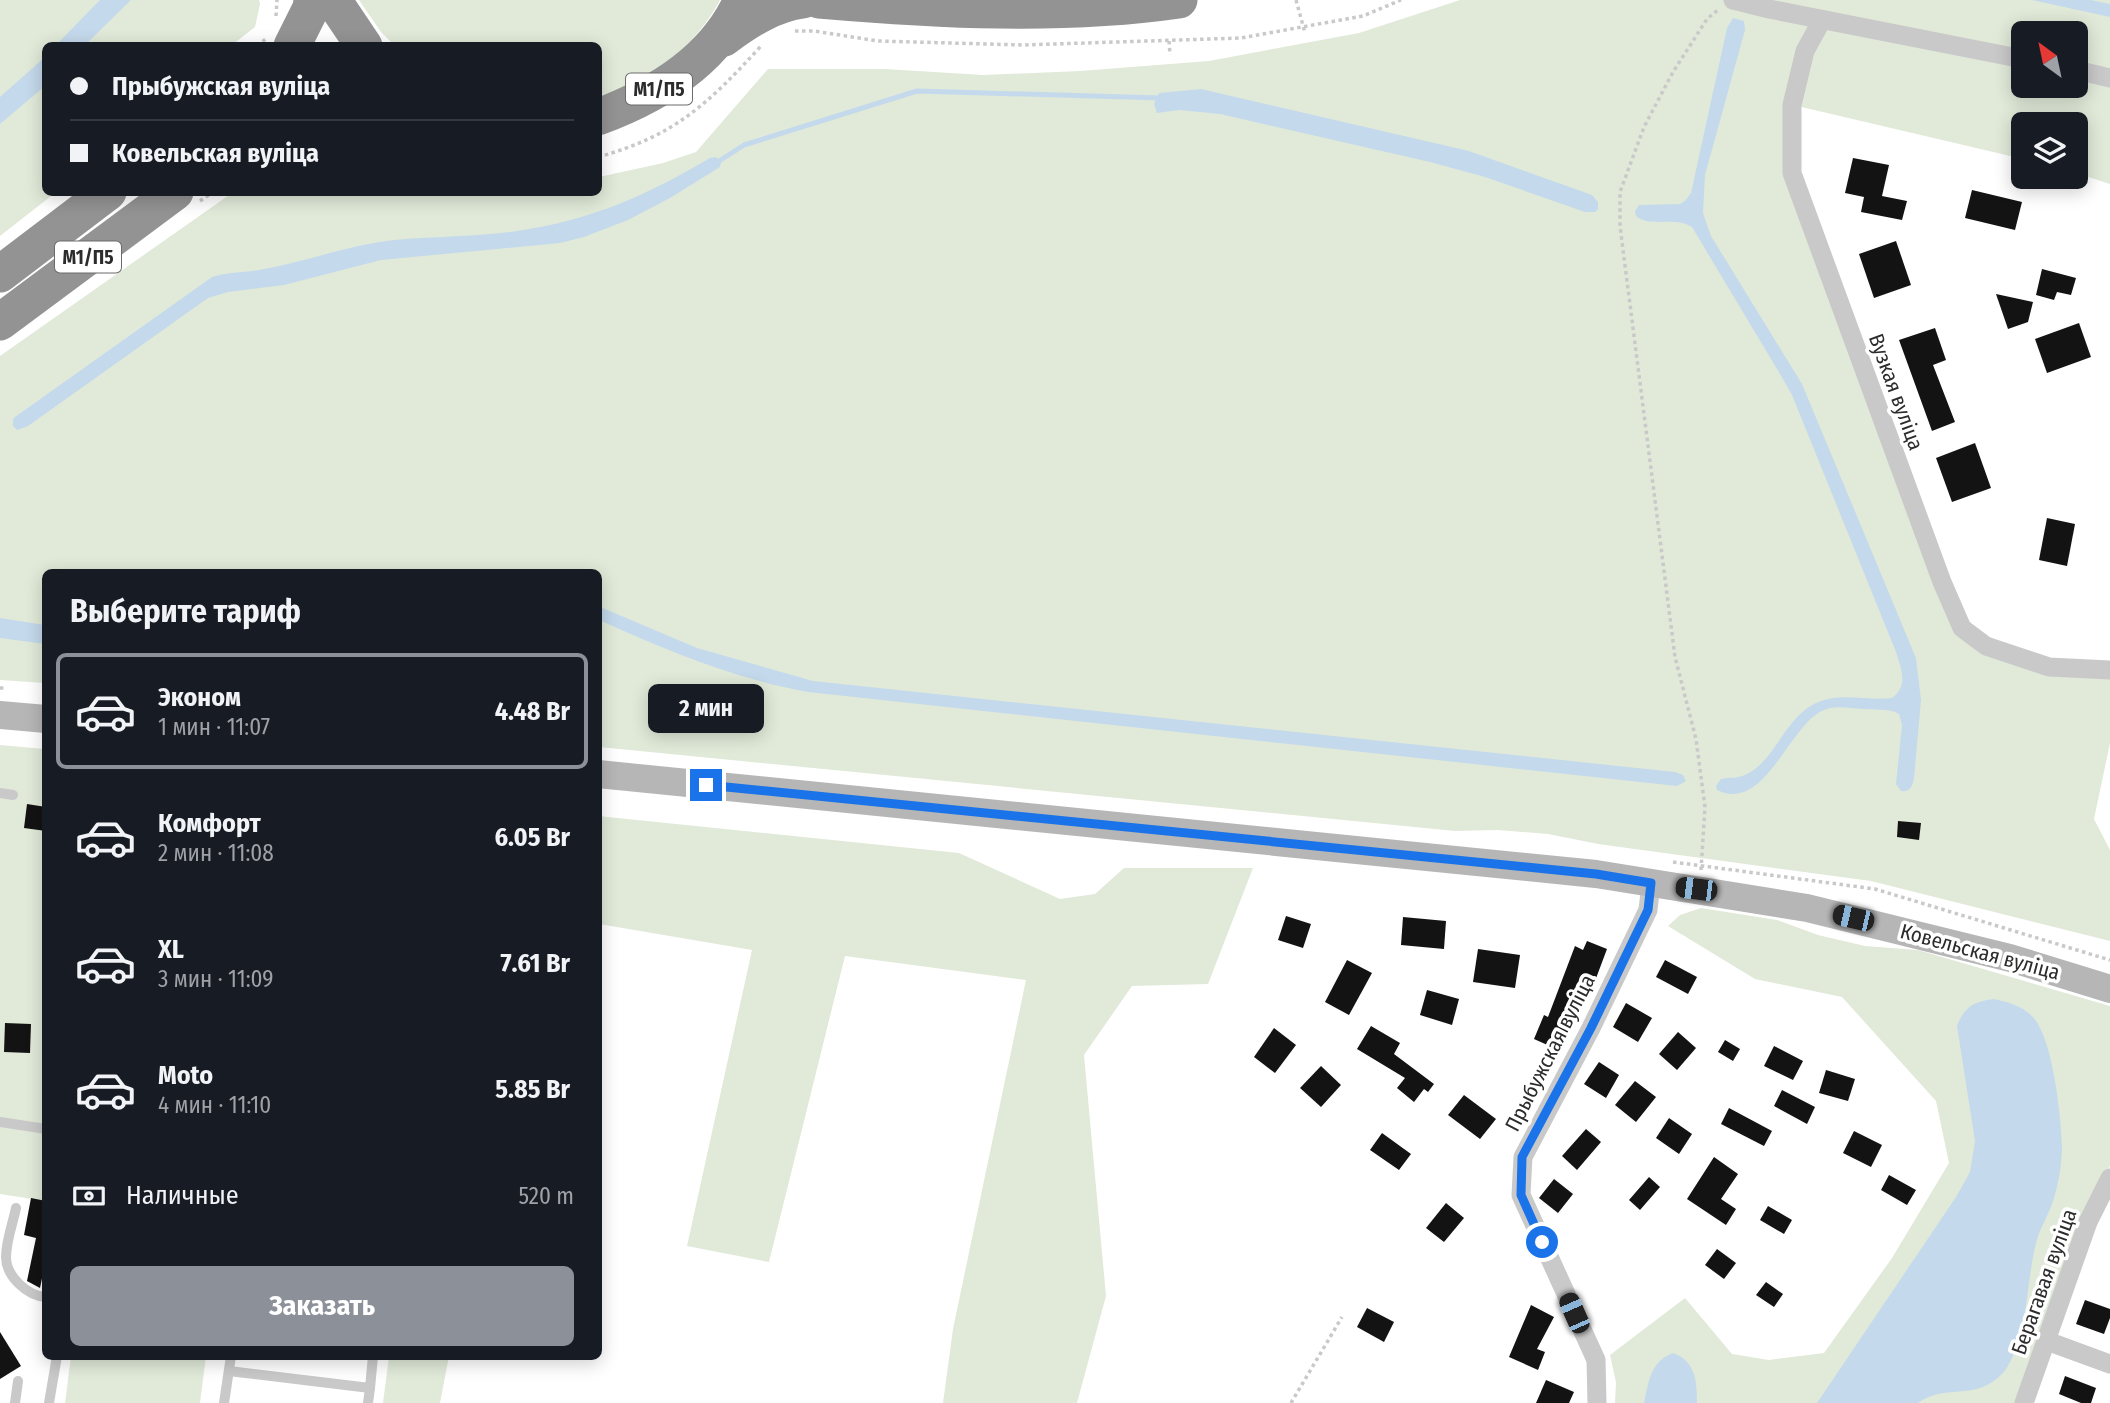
<!DOCTYPE html>
<html lang="ru">
<meta charset="utf-8">
<style>
:root{--surface:#171b24;--page:#20242c;--text:#f1f3f6;--muted:#9ea1a6;--line:#363941;--accent:#8c9099}
body{margin:0;font-family:"Fira Sans Condensed",sans-serif;background:var(--page);color:var(--text);height:100vh;display:flex;flex-direction:column;font-size:26px;white-space:nowrap}
*{box-sizing:border-box;margin:0}
p{font-size:23px;color:var(--muted)}
.icon{flex:none;width:38px;height:38px;fill:none;stroke:currentColor;stroke-width:2;stroke-linecap:round;stroke-linejoin:round}
.map{position:relative;flex:1;overflow:hidden}
.sheet{position:absolute;left:42px;top:569px;width:560px;height:791px;display:flex;flex-direction:column;background:var(--surface);border-radius:10px;box-shadow:0 4px 18px #0003}
.sheet>*{flex:none}
.guide{position:absolute;left:42px;top:42px;width:560px;height:154px;border-radius:10px;box-shadow:0 4px 18px #0003;display:grid;align-content:center;height:154px;padding:0 28px;background:var(--surface)}
.needle{width:46px;rotate:327deg}
.tools{position:absolute;left:2011px;top:21px;display:grid;gap:14px}
.tools a{display:grid;place-items:center;width:77px;height:77px;border-radius:10px;background:var(--surface);box-shadow:0 4px 18px #0003;font-size:35px}
.end{position:absolute;width:32px;height:32px;margin:-16px;border:9px solid #1a73e8;background:#fff;box-shadow:0 0 0 4px #fff}
.from{border-radius:50%}
.bubble{position:absolute;height:49px;border-radius:10px;background:var(--surface);box-shadow:0 4px 18px #0003;font-size:23px;font-weight:700;line-height:49px;text-align:center}
.car{position:absolute;width:21px;height:42px;margin:-21px -10px;border-radius:9px;box-shadow:0 0 5px 2px #0007;background:linear-gradient(#222 24%,#8ab4d8 0 40%,#222 0 76%,#8ab4d8 0 86%,#222 0)}
.guide b{display:flex;align-items:center;gap:24px;height:66px;font-size:26px}
.guide b+b{border-top:2px solid var(--line)}
.guide i{width:18px;height:18px;background:var(--text)}
ul{padding:0;list-style:none}
li{display:flex;align-items:center;gap:21px;height:116px;margin:0 14px 10px;padding:0 14px;border:4px solid transparent;border-radius:10px}
li div{flex:1}
li b{display:block;font-size:26px}
li em{font-style:normal;font-weight:700}
li.active{border-color:var(--accent)}
li>.icon{width:63px;height:63px;stroke-width:1.5}
h2{padding:0 28px;font-size:32px;line-height:84px}
.pay{display:flex;align-items:center;gap:18px;height:77px;padding:0 28px;font-size:26px}
.pay p{margin-inline-start:auto}
.cta{display:flex;gap:14px;margin-top:auto;padding:14px 28px}
.cta a{flex:1;height:80px;border-radius:10px;background:var(--accent);color:#fff;font-size:28px;font-weight:700;line-height:80px;text-align:center}
.map>svg:first-child{display:block}
</style>
<div class="map">
<svg width="2110" height="1403" viewBox="0 0 2110 1403">
<rect width="100%" height="100%" fill="#fff"/>
<g fill="#e1ead9" fill-rule="evenodd">
<polygon points="0,0 259,0 260,4 255,27 232,45 46,46 46,192 55,193 0,236"/>
<path d="M359,0H720C697,45 648,84 599,96L598,46L394,45L381,32Z"/>
<path d="M1460,0H2110V184L2076,173V124H2023V159L1793,105L1792,173L1942,582L1986,646L2110,670V743L2094,819L2110,850V941L1871,881L1598,844L1548,834L1498,830L1455,831L599,747L598,572H46L45,683L0,680V356L232,193L598,192L599,177L663,163L696,152L768,69H885L983,75L1080,71L1209,61L1359,33ZM2023,33H2076V86H2023Z"/>
<polygon points="0,745 45,749 45,1201 0,1194"/>
<polygon points="598,816 959,853 1060,899 1095,894 1124,868 1253,868 1208,984 1132,986 1084,1055 1106,1296 1077,1403 943,1403 953,1329 1026,980 845,956 769,1262 687,1246 752,950 599,924"/>
<polygon points="1701,908 1777,920 1818,935 1865,946 1918,950 2110,1006 2110,1166 2082,1218 2022,1403 1615,1403 1616,1382 1610,1355 1685,1298 1732,1354 1769,1360 1824,1353 1892,1258 1949,1163 1936,1101 1842,997 1755,979 1668,926 1680,915"/>
<polygon points="71,1356 206,1356 200,1403 65,1403"/>
<polygon points="389,1356 449,1356 440,1403 383,1403"/>
</g>
<g fill="#c4d9eb">
<polygon points="100,0 131,0 85,45 56,45"/>
<polygon points="2032,0 2091,0 2110,4 2110,17"/>
<path d="M1733,18L1744,21L1745,30L1705,175L1703,213L1711,236L1802,384L1916,658L1921,700L1914,779C1912,787 1910,792 1901,791L1896,784L1902,725L1899,714C1889,708 1873,710 1862,709C1850,708 1835,705 1824,710C1789,724 1765,814 1717,790L1716,786L1721,779C1730,777 1738,779 1747,774C1777,759 1786,713 1821,701C1843,693 1869,701 1892,698C1909,685 1901,669 1896,652L1792,395L1780,374L1692,227C1675,216 1650,228 1636,216L1635,211L1639,205L1680,204L1685,201L1691,193L1727,28Z"/>
<polygon points="45,57 45,86 0,124 0,97"/>
<polygon points="1201,89 1469,151 1592,195 1598,202 1598,209 1595,212 1585,212 1485,177 1430,162 1220,114 1179,110 1157,113 1154,104 1159,93"/>
<path d="M716,157L721,162L720,167L670,198L628,220L584,237L560,243L381,260L284,285L228,292L208,298L28,426L17,430L13,426V419L15,417L212,277C228,272 243,273 259,270C305,262 349,245 394,240C435,236 476,237 517,231C592,220 645,196 710,158Z"/>
<path d="M598,606L697,648L813,681L1675,772L1683,775L1686,781L1677,786L808,692C734,679 666,650 599,620Z"/>
<polygon points="0,618 45,625 45,644 0,638"/>
<path d="M1994,999C2008,1002 2022,1006 2032,1016C2053,1037 2061,1116 2062,1145C2062,1162 2059,1182 2054,1198C2050,1213 2040,1227 2036,1243C2026,1282 2028,1339 2004,1372C1976,1403 1947,1382 1918,1403H1817L1956,1197L1970,1172L1975,1141L1957,1026C1964,1007 1974,1001 1994,999Z"/>
<path d="M1673,1353C1696,1361 1697,1382 1697,1403H1644C1649,1381 1650,1362 1673,1353Z"/>
</g>
<g fill="none" stroke-linecap="round" stroke-linejoin="round">
<polyline stroke="#c4d9eb" stroke-width="5" points="716,163 744,145 917,91 1161,98"/>
</g>
<g fill="#131313">
<polygon points="1853,158 1889,165 1882,196 1907,201 1902,220 1861,212 1864,197 1845,193"/>
<polygon points="1972,190 2022,202 2015,230 1965,218"/>
<polygon points="1896,241 1911,285 1874,298 1859,254"/>
<polygon points="2042,269 2076,278 2071,295 2057,292 2054,300 2036,295"/>
<polygon points="1996,294 2033,302 2028,322 2008,329"/>
<polygon points="2079,323 2091,357 2047,373 2035,339"/>
<polygon points="1935,328 1946,360 1933,365 1955,422 1932,431 1899,340"/>
<polygon points="1975,443 1991,488 1952,502 1936,458"/>
<polygon points="2047,518 2075,524 2067,566 2039,560"/>
<polygon points="27,804 46,807 46,831 24,828"/>
<polygon points="1898,821 1921,823 1919,840 1897,837"/>
<polygon points="1286,916 1311,924 1303,948 1278,940"/>
<polygon points="1403,917 1446,921 1444,949 1401,945"/>
<polygon points="1587,941 1607,949 1595,981 1592,980 1563,1042 1556,1038 1552,1047 1534,1039 1544,1015 1548,1017 1575,946 1583,950"/>
<polygon points="1478,949 1520,955 1515,988 1473,982"/>
<polygon points="1347,960 1372,973 1349,1015 1325,1002"/>
<polygon points="1665,960 1697,977 1688,994 1656,977"/>
<polygon points="1427,990 1459,999 1452,1025 1420,1015"/>
<polygon points="1626,1003 1652,1018 1638,1042 1613,1027"/>
<polygon points="5,1023 31,1024 30,1053 4,1052"/>
<polygon points="1371,1026 1400,1043 1394,1054 1434,1084 1428,1092 1424,1089 1414,1102 1397,1088 1405,1078 1357,1049"/>
<polygon points="1274,1028 1296,1045 1275,1073 1254,1057"/>
<polygon points="1678,1032 1696,1048 1677,1070 1659,1054"/>
<polygon points="1725,1040 1740,1049 1733,1061 1718,1052"/>
<polygon points="1774,1046 1803,1061 1793,1080 1764,1066"/>
<polygon points="1599,1062 1619,1075 1606,1098 1584,1084"/>
<polygon points="1321,1066 1341,1085 1321,1107 1300,1088"/>
<polygon points="1826,1070 1855,1079 1848,1101 1819,1093"/>
<polygon points="1635,1081 1656,1097 1636,1122 1615,1105"/>
<polygon points="1782,1090 1815,1107 1807,1124 1774,1106"/>
<polygon points="1464,1095 1496,1119 1480,1139 1448,1115"/>
<polygon points="1729,1108 1772,1131 1764,1146 1721,1124"/>
<polygon points="1669,1118 1692,1134 1679,1154 1656,1138"/>
<polygon points="1586,1129 1601,1142 1577,1170 1562,1156"/>
<polygon points="1854,1131 1882,1145 1871,1167 1843,1153"/>
<polygon points="1382,1133 1411,1154 1399,1170 1370,1150"/>
<polygon points="1714,1157 1738,1174 1721,1199 1736,1209 1726,1225 1687,1199"/>
<polygon points="1889,1175 1916,1190 1907,1205 1881,1190"/>
<polygon points="1649,1177 1660,1187 1640,1210 1629,1200"/>
<polygon points="1554,1179 1573,1194 1558,1213 1539,1198"/>
<polygon points="31,1198 46,1201 46,1259 40,1288 27,1281 36,1238 24,1235"/>
<polygon points="1446,1203 1464,1218 1444,1242 1426,1228"/>
<polygon points="1768,1206 1792,1220 1784,1234 1760,1220"/>
<polygon points="1717,1249 1736,1263 1724,1279 1705,1265"/>
<polygon points="1766,1282 1783,1294 1774,1307 1756,1295"/>
<polygon points="2085,1300 2110,1309 2110,1318 2104,1334 2076,1324"/>
<polygon points="1531,1305 1554,1317 1537,1349 1545,1352 1538,1370 1509,1357"/>
<polygon points="1367,1308 1394,1322 1384,1342 1357,1327"/>
<polygon points="0,1332 21,1366 0,1379"/>
<polygon points="2065,1376 2096,1388 2091,1403 2081,1403 2059,1394"/>
<polygon points="1546,1380 1574,1392 1569,1403 1536,1403"/>
</g>
<g fill="none" stroke-linecap="round" stroke-linejoin="round">
<g stroke="#c9c9c9" stroke-width="3.5" stroke-dasharray="3.5 3.5" stroke-linecap="butt">
<polyline points="1296,0 1305,33"/>
<polyline points="276,16 277,0"/>
<polyline points="795,31 814,31 878,41 1023,45 1241,38 1363,16 1401,0"/>
<polyline points="1169,41 1170,55"/>
<polyline points="257,46 267,38"/>
<path d="M598,157C675,136 709,103 761,46"/>
<polyline points="200,201 213,192"/>
<polyline points="0,688 7,688"/>
<polyline points="1673,862 1875,889 2110,960"/>
<polyline points="1701,870 1705,807 1696,739 1675,657 1620,226 1620,192 1644,127 1673,72 1707,19 1719,9"/>
<polyline points="1291,1403 1342,1317"/>
</g>
<g stroke="#c9c9c9" stroke-width="10">
<polyline points="0,793 13,795"/>
<polyline points="0,1122 46,1129"/>
<path d="M16,1208C13,1223 6,1241 6,1257C6,1276 27,1296 46,1297"/>
<polyline points="229,1371 370,1388 373,1356"/>
<polyline points="15,1403 18,1381"/>
<polyline points="49,1403 57,1356"/>
<polyline points="224,1403 231,1356"/>
<polyline points="368,1403 370,1388"/>
</g>
<g stroke="#c9c9c9" stroke-width="19">
<polyline points="1733,0 1769,9 2023,59"/>
<polyline points="1822,20 1805,51 1792,105 1792,173 1942,582 1962,628 1986,646 2049,667 2110,670"/>
<polyline points="2076,70 2110,78"/>
<polyline points="2047,1341 2110,1364"/>
<polyline points="1597,1403 1596,1360 1521,1195 1523,1157 1591,1028 1648,910 1651,883"/>
<polyline points="2024,1403 2088,1222 2110,1178"/>
</g>
<g stroke="#b6b6b6" stroke-width="28">
<polyline points="0,715 46,719"/>
<polyline points="598,774 1596,874 1807,908 2010,958 2110,989"/>
</g>
<g stroke="#939393" stroke-width="37">
<polyline points="333,0 364,46"/>
<path d="M819,0C937,10 1061,17 1179,0"/>
<path d="M724,38C748,20 773,4 803,0"/>
<polyline points="292,46 311,8 312,0"/>
<path d="M598,117C658,95 715,60 742,0"/>
<polyline points="0,274 108,192"/>
<polyline points="0,322 175,192"/>
</g>
</g>
<g fill="none" stroke-linecap="round" stroke-linejoin="round">
<polyline stroke="#1a73e8" stroke-width="9" points="706,785 1596,874 1651,883 1648,910 1591,1028 1522,1157 1521,1195 1542,1242"/>
</g>
<g text-anchor="middle" dominant-baseline="central" stroke-width="7" stroke-linejoin="round" paint-order="stroke">
<g fill="#fff" stroke="#6b6b6b" stroke-width="2">
<rect x="626" y="73.5" width="66" height="31" rx="5"/>
<rect x="55" y="241.5" width="66" height="31" rx="5"/>
</g>
<g font-size="19" font-weight="bold" fill="#2c2c2c">
<text x="659" y="89">М1/П5</text>
<text x="88" y="257">М1/П5</text>
</g>
<g font-size="21" fill="#2c2c2c" stroke="#fff">
<text transform="translate(1896 392) rotate(70)">Вузкая вуліца</text>
<text transform="translate(1980 952) rotate(15)">Ковельская вуліца</text>
<text transform="translate(1550 1053) rotate(-63)">Прыбужская вуліца</text>
<text transform="translate(2044 1282) rotate(-70)">Берагавая вуліца</text>
</g>
</g>
</svg>
<div class="tools">
<a><svg class="needle" viewBox="-14 -14 28 28"><path d="M0-13l5 13h-10z" fill="#e53935"/><path d="M0 13l5-13h-10z" fill="#9ea1a6"/></svg></a>
<a><svg class="icon" aria-label="layers" viewBox="0 0 24 24"><path d="M12 4l9 5-9 5-9-5zM3 14l9 5 9-5"/></svg></a>
</div>
<i class="end from" style="left:1542px;top:1242px"></i>
<i class="end" style="left:706px;top:785px"></i>
<div class="bubble" style="left:648px;top:684px;width:116px">2 мин</div>
<i class="car" style="left:1696px;top:889px;rotate:277deg"></i>
<i class="car" style="left:1853px;top:918px;rotate:283deg"></i>
<i class="car" style="left:1574px;top:1313px;rotate:336deg"></i>
<div class="guide">
<b><i class="from"></i>Прыбужская вуліца</b>
<b><i></i>Ковельская вуліца</b>
</div>
<section class="sheet">
<h2>Выберите тариф</h2>
<ul>
<li class="active"><svg class="icon" aria-label="car" viewBox="0 0 24 24"><path d="M5 17H2v-5l4-1 3-4h7l3 4 3 1v5h-3M9 17h6M6 11h13"/><circle cx="7" cy="17" r="2"/><circle cx="17" cy="17" r="2"/></svg><div><b>Эконом</b><p>1 мин · 11:07</p></div><em>4.48 Br</em></li>
<li><svg class="icon" aria-label="car" viewBox="0 0 24 24"><path d="M5 17H2v-5l4-1 3-4h7l3 4 3 1v5h-3M9 17h6M6 11h13"/><circle cx="7" cy="17" r="2"/><circle cx="17" cy="17" r="2"/></svg><div><b>Комфорт</b><p>2 мин · 11:08</p></div><em>6.05 Br</em></li>
<li><svg class="icon" aria-label="car" viewBox="0 0 24 24"><path d="M5 17H2v-5l4-1 3-4h7l3 4 3 1v5h-3M9 17h6M6 11h13"/><circle cx="7" cy="17" r="2"/><circle cx="17" cy="17" r="2"/></svg><div><b>XL</b><p>3 мин · 11:09</p></div><em>7.61 Br</em></li>
<li><svg class="icon" aria-label="car" viewBox="0 0 24 24"><path d="M5 17H2v-5l4-1 3-4h7l3 4 3 1v5h-3M9 17h6M6 11h13"/><circle cx="7" cy="17" r="2"/><circle cx="17" cy="17" r="2"/></svg><div><b>Moto</b><p>4 мин · 11:10</p></div><em>5.85 Br</em></li>
</ul>
<div class="pay"><svg class="icon" aria-label="cash" viewBox="0 0 24 24"><path d="M3 7h18v10H3z"/><circle cx="12" cy="12" r="2"/></svg>Наличные<p>520 m</p></div>
<div class="cta"><a>Заказать</a></div>
</section>
</div>
